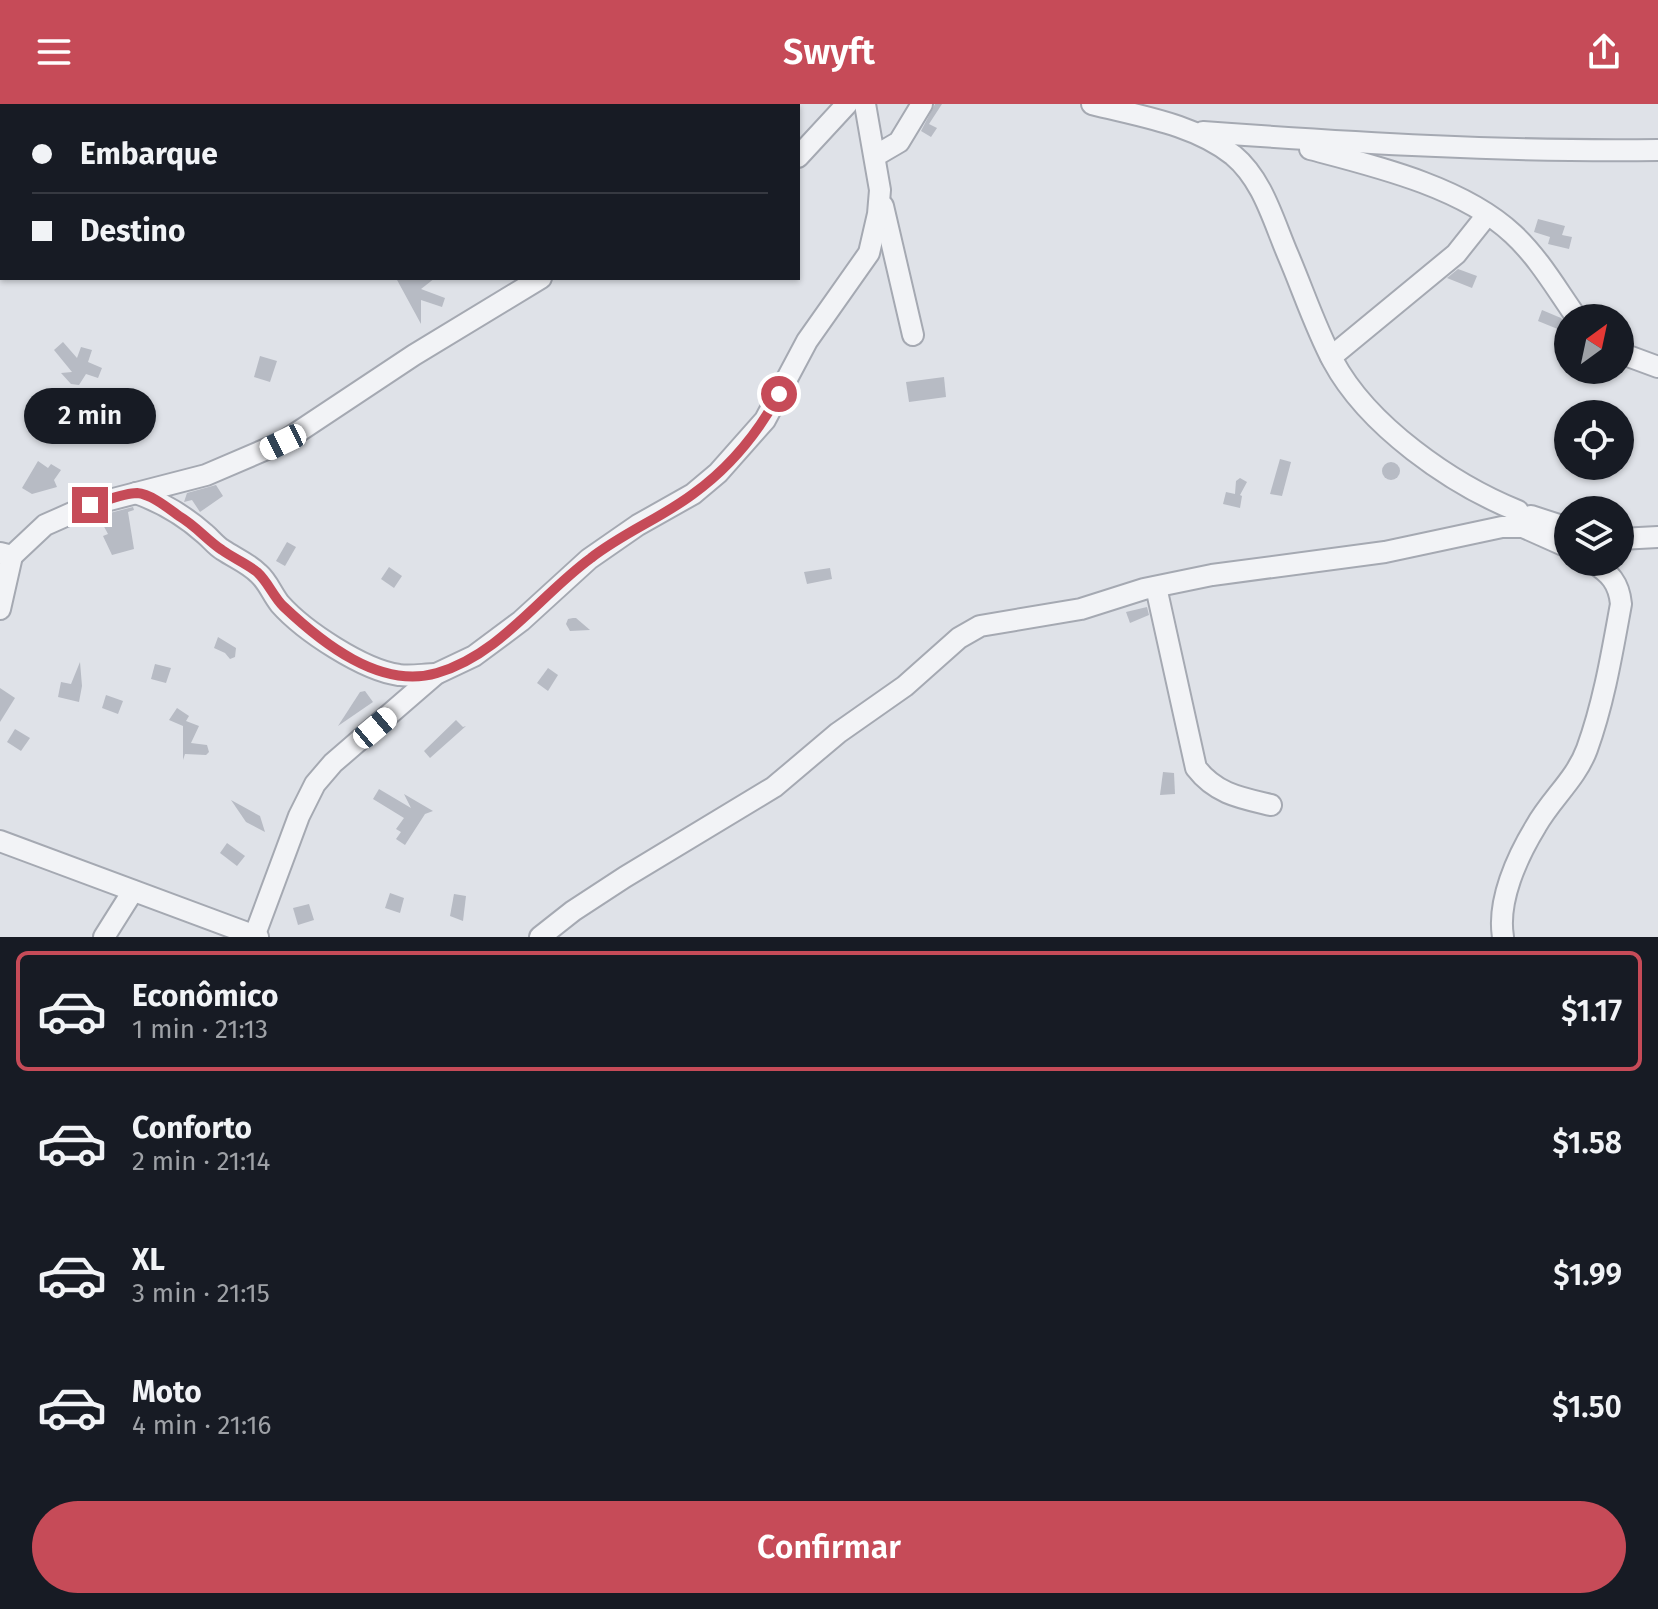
<!DOCTYPE html>
<html lang="pt">
<meta charset="utf-8">
<style>
:root{--surface:#171b24;--page:#242831;--text:#f1f3f6;--muted:#9ea1a6;--line:#363941;--accent:#c64b58}
body{margin:0;font-family:"Fira Sans",sans-serif;background:var(--page);color:var(--text);height:100vh;display:flex;flex-direction:column;font-size:30px;white-space:nowrap}
*{box-sizing:border-box;margin:0}
p{font-size:26px;color:var(--muted)}
.icon{flex:none;width:44px;height:44px;fill:none;stroke:currentColor;stroke-width:2;stroke-linecap:round;stroke-linejoin:round}
.map{position:relative;height:833px;overflow:hidden}
.details{display:flex;flex-direction:column;background:var(--surface);flex:1}
.details>*{flex:none}
.hud{position:absolute;left:0px;top:0px;width:800px;height:176px;box-shadow:0 2px 6px #0004;display:grid;align-content:center;height:176px;padding:0 32px;background:var(--surface)}
.needle{width:52px;rotate:33deg}
.controls{position:absolute;left:1554px;top:200px;display:grid;gap:16px}
.controls a{display:grid;place-items:center;width:80px;height:80px;border-radius:50%;background:var(--surface);box-shadow:0 2px 6px #0004;font-size:40px}
.end{position:absolute;width:36px;height:36px;margin:-18px;border:10px solid #c64b58;background:#fff;box-shadow:0 0 0 4px #fff}
.from{border-radius:50%}
.bubble{position:absolute;height:56px;border-radius:28px;background:var(--surface);box-shadow:0 2px 6px #0004;font-size:26px;font-weight:600;line-height:56px;text-align:center}
.car{position:absolute;width:24px;height:48px;margin:-24px -12px;border-radius:10px;box-shadow:0 0 6px 2px #0007;background:linear-gradient(#fff 24%,#345 0 40%,#fff 0 76%,#345 0 86%,#fff 0)}
.hud b{display:flex;align-items:center;gap:28px;height:76px;font-size:30px}
.hud b+b{border-top:2px solid var(--line)}
.hud i{width:20px;height:20px;background:var(--text)}
ul{padding:14px 0 0;list-style:none}
li{display:flex;align-items:center;gap:24px;height:120px;margin:0 16px 12px;padding:0 16px;border:4px solid transparent;border-radius:12px}
li div{flex:1}
li b{display:block;font-size:30px}
li em{font-style:normal;font-weight:600}
li.on{border-color:var(--accent)}
li>.icon{width:72px;height:72px;stroke-width:1.5}
.primary-button{display:flex;gap:16px;margin-top:auto;padding:16px 32px}
.primary-button a{flex:1;height:92px;border-radius:48px;background:var(--accent);color:#fff;font-size:32px;font-weight:600;line-height:92px;text-align:center}
header{display:flex;justify-content:space-between;align-items:center;height:104px;padding:0 32px;background:var(--accent);color:#fff;font-size:36px;font-weight:600}
.map>svg:first-child{display:block}
</style>
<header><svg class="icon" aria-label="menu" viewBox="0 0 24 24"><path d="M4 6h16M4 12h16M4 18h16"/></svg>Swyft<svg class="icon" aria-label="share" viewBox="0 0 24 24"><path d="M12 15V3M7 8l5-5 5 5M5 13v7h14v-7"/></svg></header>
<div class="map">
<svg width="1658" height="833" viewBox="0 0 1658 833">
<rect width="100%" height="100%" fill="#dfe2e8"/>
<g fill="#b7bbc4">
<polygon points="935,0 942,0 929,20 937,24 931,33 921,27"/>
<polygon points="1538,115 1565,122 1562,131 1572,133 1569,145 1548,140 1550,133 1534,128"/>
<polygon points="1458,165 1477,172 1472,184 1447,174"/>
<polygon points="396,174 435,174 421,185 445,194 442,203 421,196 421,220"/>
<polygon points="1542,206 1561,214 1567,222 1565,228 1538,217"/>
<polygon points="63,238 77,254 81,243 92,246 88,258 102,264 98,274 86,270 79,281 71,280 61,269 72,268 54,246"/>
<polygon points="260,252 277,257 270,278 254,273"/>
<polygon points="944,273 946,293 909,298 906,278"/>
<polygon points="1280,355 1291,358 1282,392 1270,390"/>
<polygon points="38,357 48,364 51,360 61,366 54,376 57,383 32,390 22,384"/>
<circle cx="1391" cy="367" r="9"/>
<polygon points="1240,374 1247,378 1240,391 1242,392 1240,404 1223,400 1226,388 1235,390 1236,377"/>
<polygon points="216,381 223,392 200,408 192,396 184,398 187,389"/>
<polygon points="133,403 134,406 128,408 134,445 112,451 103,432 108,430 101,417 107,414 106,410"/>
<polygon points="287,438 296,443 285,462 276,457"/>
<polygon points="389,463 402,472 394,484 381,475"/>
<polygon points="830,464 832,475 807,480 804,468"/>
<polygon points="1147,503 1149,511 1130,519 1126,508"/>
<polygon points="573,514 576,514 590,526 570,527 566,520 568,515"/>
<polygon points="218,533 236,544 235,553 230,555 225,549 214,544"/>
<polygon points="80,558 82,582 79,598 58,593 61,578 71,580"/>
<polygon points="155,560 171,564 166,579 151,575"/>
<polygon points="548,564 558,571 548,587 537,579"/>
<polygon points="0,584 15,594 0,618"/>
<polygon points="365,587 373,598 338,622 360,588"/>
<polygon points="106,591 123,597 118,610 102,604"/>
<polygon points="177,604 189,612 186,617 199,622 191,639 207,641 209,648 206,651 185,650 183,656 183,622 169,616"/>
<polygon points="456,616 463,623 466,622 430,654 424,647"/>
<polygon points="15,625 30,634 21,647 7,638"/>
<polygon points="1163,668 1174,669 1175,690 1160,691"/>
<polygon points="379,685 411,704 404,690 433,707 425,710 405,741 396,735 401,728 396,725 404,714 373,695"/>
<polygon points="231,696 260,712 265,728 246,718"/>
<polygon points="227,739 245,752 237,762 220,749"/>
<polygon points="390,789 404,794 400,809 385,804"/>
<polygon points="454,790 466,792 463,817 450,812"/>
<polygon points="309,800 314,816 298,821 293,804"/>
</g>
<g fill="none" stroke-linecap="round" stroke-linejoin="round">
<defs>
<g id="minor">
<path d="M1092,0C1139,12 1194,20 1233,51C1263,76 1273,116 1288,151C1303,186 1315,223 1333,257C1368,322 1451,380 1518,407"/>
<path d="M1203,28C1354,39 1506,48 1658,46"/>
<path d="M1310,45C1375,62 1463,83 1513,130C1539,154 1557,186 1577,214"/>
<polyline points="875,52 899,38 922,0"/>
<polyline points="798,53 847,0"/>
<polyline points="883,102 913,231"/>
<polyline points="1620,249 1658,263"/>
<polyline points="1331,253 1456,150 1487,111"/>
<path d="M136,389C161,398 186,413 205,430C211,435 216,442 223,446C235,454 248,459 259,470C268,478 272,490 280,500C304,527 363,566 399,571C411,573 424,570 436,570"/>
<polyline points="1531,412 1568,424"/>
<polyline points="1620,435 1658,433"/>
<polyline points="0,449 12,452 45,421 90,401 206,371 283,338 414,251 541,174"/>
<path d="M1156,483L1196,664C1216,690 1241,694 1271,701"/>
<polyline points="0,505 12,452"/>
<polyline points="0,737 258,833"/>
<polyline points="104,833 133,787"/>
<polyline points="254,833 299,712 315,680 333,659 436,570 474,552 521,517 589,455 638,421 693,390 718,369 765,316 807,237 869,149 878,110 880,86 865,0"/>
<polyline points="540,833 573,807 625,773 774,683 838,629 905,582 959,534 980,522 1081,505 1144,485 1212,471 1385,448 1502,423 1523,423 1568,443"/>
<path d="M1503,833C1497,797 1517,753 1536,722C1551,695 1576,675 1587,645C1604,598 1612,549 1621,500C1619,479 1610,469 1592,458"/>
</g>
</defs>
<use href="#minor" stroke="#a5a9b2" stroke-width="24"/>
<use href="#minor" stroke="#f2f3f6" stroke-width="20"/>
</g>
<g fill="none" stroke-linecap="round" stroke-linejoin="round">
<path stroke="#c64b58" stroke-width="10" d="M90,401C103,398 123,389 137,389C151,390 168,404 179,412C196,422 207,436 222,446C233,454 246,459 257,468C268,478 273,492 283,502C321,538 380,586 437,569C500,551 540,491 591,454C623,429 661,414 693,390C729,364 758,329 779,290"/>
</g>
</svg>
<div class="controls">
<a><svg class="needle" viewBox="-14 -14 28 28"><path d="M0-13l5 13h-10z" fill="#e53935"/><path d="M0 13l5-13h-10z" fill="#9ea1a6"/></svg></a>
<a><svg class="icon" aria-label="locate" viewBox="0 0 24 24"><circle cx="12" cy="12" r="6"/><path d="M12 2v4M12 18v4M2 12h4M18 12h4"/></svg></a>
<a><svg class="icon" aria-label="layers" viewBox="0 0 24 24"><path d="M12 4l9 5-9 5-9-5zM3 14l9 5 9-5"/></svg></a>
</div>
<i class="end from" style="left:779px;top:290px"></i>
<i class="end" style="left:90px;top:401px"></i>
<div class="bubble" style="left:24px;top:284px;width:132px">2 min</div>
<i class="car" style="left:283px;top:338px;rotate:244deg"></i>
<i class="car" style="left:375px;top:624px;rotate:50deg"></i>
<div class="hud">
<b><i class="from"></i>Embarque</b>
<b><i></i>Destino</b>
</div>
</div>
<section class="details">
<ul>
<li class="on"><svg class="icon" aria-label="car" viewBox="0 0 24 24"><path d="M5 17H2v-5l4-1 3-4h7l3 4 3 1v5h-3M9 17h6M6 11h13"/><circle cx="7" cy="17" r="2"/><circle cx="17" cy="17" r="2"/></svg><div><b>Econômico</b><p>1 min · 21:13</p></div><em>$1.17</em></li>
<li><svg class="icon" aria-label="car" viewBox="0 0 24 24"><path d="M5 17H2v-5l4-1 3-4h7l3 4 3 1v5h-3M9 17h6M6 11h13"/><circle cx="7" cy="17" r="2"/><circle cx="17" cy="17" r="2"/></svg><div><b>Conforto</b><p>2 min · 21:14</p></div><em>$1.58</em></li>
<li><svg class="icon" aria-label="car" viewBox="0 0 24 24"><path d="M5 17H2v-5l4-1 3-4h7l3 4 3 1v5h-3M9 17h6M6 11h13"/><circle cx="7" cy="17" r="2"/><circle cx="17" cy="17" r="2"/></svg><div><b>XL</b><p>3 min · 21:15</p></div><em>$1.99</em></li>
<li><svg class="icon" aria-label="car" viewBox="0 0 24 24"><path d="M5 17H2v-5l4-1 3-4h7l3 4 3 1v5h-3M9 17h6M6 11h13"/><circle cx="7" cy="17" r="2"/><circle cx="17" cy="17" r="2"/></svg><div><b>Moto</b><p>4 min · 21:16</p></div><em>$1.50</em></li>
</ul>
<div class="primary-button"><a>Confirmar</a></div>
</section>
